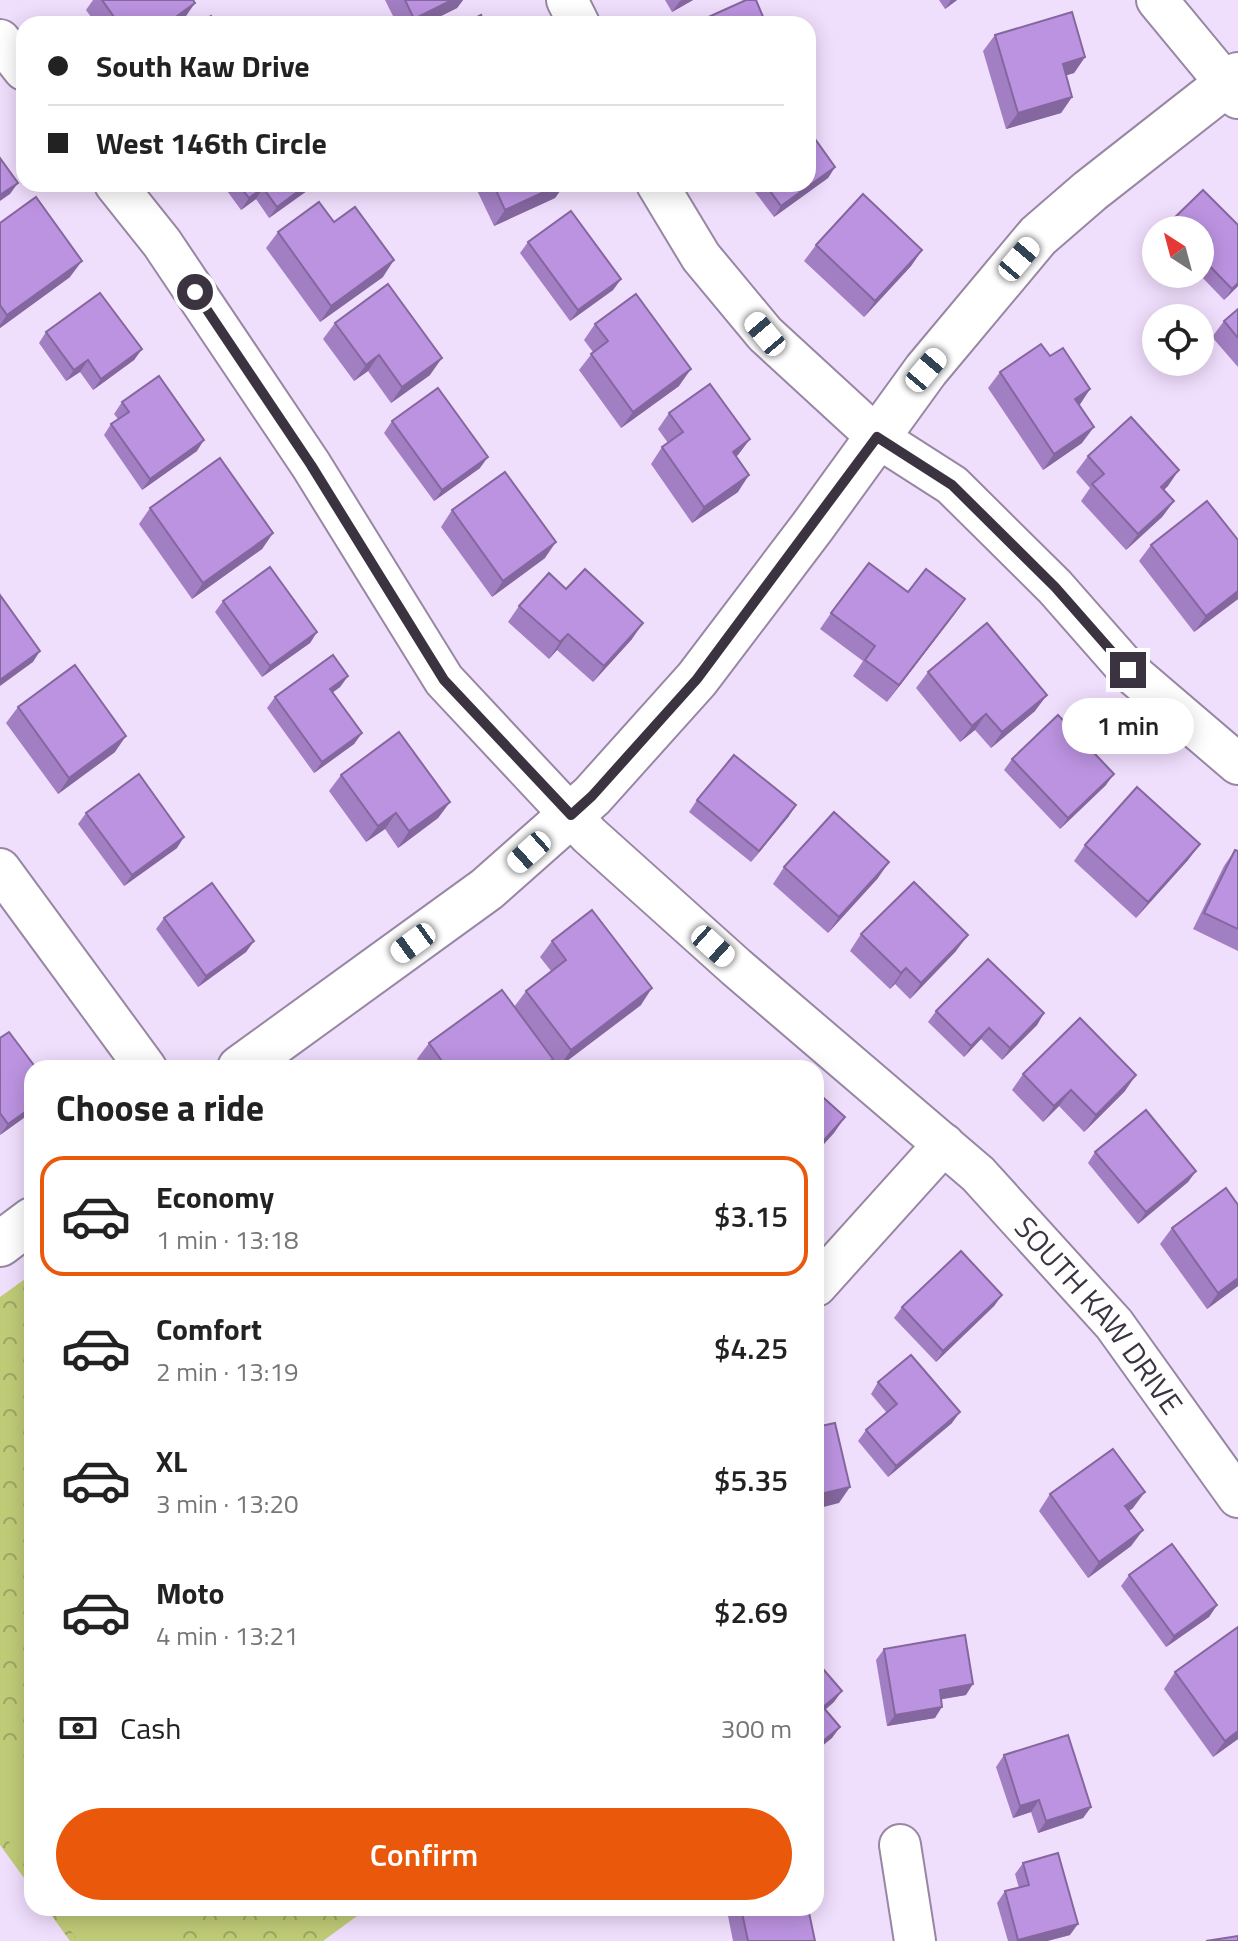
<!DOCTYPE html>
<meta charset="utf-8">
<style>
:root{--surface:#fff;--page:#f6f6f6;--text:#222;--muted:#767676;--line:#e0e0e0;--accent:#ea580c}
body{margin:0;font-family:"Titillium Web",sans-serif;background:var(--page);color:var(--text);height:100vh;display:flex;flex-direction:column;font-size:30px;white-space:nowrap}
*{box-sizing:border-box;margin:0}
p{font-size:26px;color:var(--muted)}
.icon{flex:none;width:44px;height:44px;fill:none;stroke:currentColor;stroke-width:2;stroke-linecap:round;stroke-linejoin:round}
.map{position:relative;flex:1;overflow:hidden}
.drawer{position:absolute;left:24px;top:1060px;width:800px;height:856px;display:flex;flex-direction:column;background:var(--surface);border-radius:24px;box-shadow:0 4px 20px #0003}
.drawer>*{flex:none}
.top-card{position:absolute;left:16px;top:16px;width:800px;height:176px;border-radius:24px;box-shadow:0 4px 20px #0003;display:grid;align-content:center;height:176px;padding:0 32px;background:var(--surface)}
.needle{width:52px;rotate:324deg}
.buttons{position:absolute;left:1142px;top:216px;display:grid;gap:16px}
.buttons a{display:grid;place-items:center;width:72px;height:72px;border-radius:50%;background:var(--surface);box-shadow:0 4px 20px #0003;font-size:40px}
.end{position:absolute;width:36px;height:36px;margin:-18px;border:10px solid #3b3440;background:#fff;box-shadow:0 0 0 4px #fff}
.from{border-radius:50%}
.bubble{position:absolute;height:56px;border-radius:28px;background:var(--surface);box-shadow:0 4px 20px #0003;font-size:26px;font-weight:600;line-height:56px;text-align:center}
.car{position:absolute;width:24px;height:48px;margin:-24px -12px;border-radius:10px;box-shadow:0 0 6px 2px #0007;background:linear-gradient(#fff 24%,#345 0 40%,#fff 0 76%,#345 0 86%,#fff 0)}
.top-card b{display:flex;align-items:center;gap:28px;height:76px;font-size:30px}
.top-card b+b{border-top:2px solid var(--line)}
.top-card i{width:20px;height:20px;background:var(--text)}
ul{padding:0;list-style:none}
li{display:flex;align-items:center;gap:24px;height:120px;margin:0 16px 12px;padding:0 16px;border:4px solid transparent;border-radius:24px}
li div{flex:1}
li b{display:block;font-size:30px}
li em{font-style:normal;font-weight:600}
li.current{border-color:var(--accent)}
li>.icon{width:72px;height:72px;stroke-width:1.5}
h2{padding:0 32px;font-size:36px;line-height:96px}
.pay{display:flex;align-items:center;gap:20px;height:88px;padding:0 32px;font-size:30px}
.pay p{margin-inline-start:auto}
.primary-button{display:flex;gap:16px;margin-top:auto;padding:16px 32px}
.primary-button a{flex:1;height:92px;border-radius:48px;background:var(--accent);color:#fff;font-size:32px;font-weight:600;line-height:92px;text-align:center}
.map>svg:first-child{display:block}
</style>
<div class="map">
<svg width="1238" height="1941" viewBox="0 0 1238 1941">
<defs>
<pattern id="forest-crowns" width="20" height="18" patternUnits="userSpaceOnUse" patternTransform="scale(2)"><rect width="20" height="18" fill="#c0cb77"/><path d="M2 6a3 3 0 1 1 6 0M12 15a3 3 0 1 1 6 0" fill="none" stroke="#9da663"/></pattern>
</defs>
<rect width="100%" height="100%" fill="#f0defd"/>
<g fill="url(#forest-crowns)">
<polygon points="32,1274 32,1889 0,1845 0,1297"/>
<polygon points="46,1908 368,1908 323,1941 70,1941"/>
</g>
<g fill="#c0cb77">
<polygon points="32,1751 32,1875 0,1829 0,1773"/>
<polygon points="55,1908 208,1908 159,1941 78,1941"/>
</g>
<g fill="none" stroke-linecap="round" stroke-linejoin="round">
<defs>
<g id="minor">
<polyline points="567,0 579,24"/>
<polyline points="1157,0 1238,98"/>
<polyline points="0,40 24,70"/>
<path id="s1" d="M115,184L162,243L311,465L444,680L589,835L736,967L978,1174L1114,1324L1238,1497"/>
<polyline points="657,184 701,257 765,334 877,437 952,485 1055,587 1128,670 1238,764"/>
<polyline points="0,869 146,1068"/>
<polyline points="816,1286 944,1144"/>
<polyline points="900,1845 915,1941"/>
</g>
<g id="tertiary">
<polyline points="240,1068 487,889 592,796 697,679 813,526 926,370 1038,236 1090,191 1238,75"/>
<polyline points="0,1244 32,1220"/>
</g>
</defs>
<use href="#minor" stroke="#9787a3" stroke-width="44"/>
<use href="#tertiary" stroke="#9787a3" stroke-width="48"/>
<use href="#minor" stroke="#fff" stroke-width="40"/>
<use href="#tertiary" stroke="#fff" stroke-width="44"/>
</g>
<g fill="#a27ec2">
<polygon points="93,0 193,0 184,19 177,24 96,24 86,10"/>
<polygon points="385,0 463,0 457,8 425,24 397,24"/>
<polygon points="665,0 693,0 672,12"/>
<polygon points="939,0 957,0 945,9"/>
<polygon points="995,35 1085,57 1074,73 1066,75 1072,97 1061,113 1006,129 983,51"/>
<polygon points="835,167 828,178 774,217 749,184 808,184"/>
<polygon points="222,184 313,184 311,188 269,218 256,199 241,210"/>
<polygon points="474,184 565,184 555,198 494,226"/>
<polygon points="334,222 383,277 320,322 266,248 278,232"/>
<polygon points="0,223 70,277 0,328"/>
<polygon points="1168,224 1238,225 1238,286 1224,300 1199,274 1200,274 1200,230 1163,230"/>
<polygon points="528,242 621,279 613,290 570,321 520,253"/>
<polygon points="816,245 922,250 911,266 864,317 804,261"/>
<polygon points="1238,309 1238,367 1212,337 1224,321"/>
<polygon points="335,323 430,375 391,403 368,371 354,381 323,339"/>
<polygon points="595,324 679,386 621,428 579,370 593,352 584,340"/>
<polygon points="46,332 142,349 134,360 93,390 80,372 66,381 39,343"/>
<polygon points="1050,356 1090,389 1079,405 1082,443 1043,470 988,388 1000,372"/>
<polygon points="122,402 197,451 142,490 104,435 111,424 118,419 114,414"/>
<polygon points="669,413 750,439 736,457 738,492 692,523 651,464 662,447 668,443 658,429"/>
<polygon points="392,421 480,468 434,501 384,433"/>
<polygon points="1088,456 1168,486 1164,490 1174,501 1162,517 1126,550 1081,501 1090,488 1076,472"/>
<polygon points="150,508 273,533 262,549 192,599 139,524"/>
<polygon points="452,510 545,558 492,597 441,527"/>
<polygon points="1151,545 1238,599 1194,632 1139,561"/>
<polygon points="566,589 632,639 593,682 557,650 549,659 508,622 519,606"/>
<polygon points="908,592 965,599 887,702 853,676 863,661 820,629 831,613"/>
<polygon points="223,601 317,632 310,643 262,677 215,612"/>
<polygon points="928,672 1035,711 991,748 975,730 960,742 916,688"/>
<polygon points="348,676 340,687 332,693 362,733 354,744 314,773 267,708 275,697"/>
<polygon points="18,707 115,752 58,794 6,723"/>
<polygon points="1012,759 1106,785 1060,829 1004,770"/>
<polygon points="341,775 450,802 438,818 398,848 385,829 366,842 329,791"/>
<polygon points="697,800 789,816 751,862 689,812"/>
<polygon points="86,813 177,848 124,886 78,824"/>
<polygon points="1200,844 1188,860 1136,918 1074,861 1085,845"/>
<polygon points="1235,850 1238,851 1238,951 1193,929 1224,866"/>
<polygon points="784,867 878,878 828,933 773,884"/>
<polygon points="164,918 254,941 246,952 198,987 156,929"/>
<polygon points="861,934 956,951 910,999 895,984 890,989 850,951"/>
<polygon points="552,941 641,1005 559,1067 527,1024 547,1068 423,1068 417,1059 429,1043 514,1007 526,991 551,971 540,957"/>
<polygon points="936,1011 1044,1013 1037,1025 1002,1060 981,1039 964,1057 928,1022"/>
<polygon points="0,1038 32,1068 32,1112 0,1135"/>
<polygon points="1023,1074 1125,1091 1084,1132 1059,1106 1043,1122 1012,1090"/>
<polygon points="1095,1152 1196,1171 1188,1182 1138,1224 1088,1163"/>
<polygon points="1172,1228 1238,1286 1207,1309 1160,1244"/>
<polygon points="1002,1295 994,1306 936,1362 894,1318 902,1307"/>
<polygon points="878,1382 952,1423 888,1477 858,1441 866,1430 887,1413 871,1394"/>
<polygon points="1050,1494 1133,1508 1129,1511 1143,1530 1131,1546 1088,1578 1039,1511"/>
<polygon points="1129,1575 1217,1605 1209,1617 1166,1647 1121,1586"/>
<polygon points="884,1649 966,1695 941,1699 935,1718 887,1726 876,1660"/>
<polygon points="1175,1672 1238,1739 1213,1757 1164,1689"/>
<polygon points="1004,1755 1091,1807 1083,1818 1038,1833 1031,1812 1013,1818 996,1767"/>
<polygon points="1023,1863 1070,1935 1047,1941 1008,1941 997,1903 1005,1891 1019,1888 1015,1874"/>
<polygon points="729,1908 808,1908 815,1941 733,1941 727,1911"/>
</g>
<g fill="#84679e">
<polygon points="452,0 463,0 457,8 425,24 410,24 414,19"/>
<polygon points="682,0 693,0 672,12 680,1"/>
<polygon points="951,0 957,0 945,9"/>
<polygon points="195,3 184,19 177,24 166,24"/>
<polygon points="1085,57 1074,73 1052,80 1063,64"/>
<polygon points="1072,97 1061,113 1006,129 1018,113"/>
<polygon points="835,167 828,178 774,217 781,206"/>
<polygon points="18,183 10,194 0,201 0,195"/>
<polygon points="308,184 313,184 311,188 269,218 277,207"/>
<polygon points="561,184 565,184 555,198 494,226 505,210"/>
<polygon points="263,188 256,199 241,210 249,198"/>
<polygon points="922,250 911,266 864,317 875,301"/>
<polygon points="394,260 383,277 320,322 331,306"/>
<polygon points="82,261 70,277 0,328 0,325 7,315"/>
<polygon points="621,279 613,290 570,321 578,310"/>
<polygon points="1238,283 1238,286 1224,300 1232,289"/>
<polygon points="142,349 134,360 93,390 101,379"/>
<polygon points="379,355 368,371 354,381 366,365"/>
<polygon points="442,358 430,375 391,403 402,387"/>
<polygon points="88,360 80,372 66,381 74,370"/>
<polygon points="691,369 679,386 621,428 633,412"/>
<polygon points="1090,389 1079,406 1075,399"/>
<polygon points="1094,427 1082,443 1043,470 1054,454"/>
<polygon points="750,439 738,455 721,468 733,452"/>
<polygon points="204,440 197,451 142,490 150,479"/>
<polygon points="488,457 480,468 434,501 442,490"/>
<polygon points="1179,470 1168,486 1149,503 1161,487"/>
<polygon points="749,475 738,492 692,523 704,507"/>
<polygon points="1174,501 1162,517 1126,550 1138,534"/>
<polygon points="273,533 262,549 192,599 203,583"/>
<polygon points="556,542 545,558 492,597 503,581"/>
<polygon points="1238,591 1238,599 1194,632 1206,616"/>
<polygon points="965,599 954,615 887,702 899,685"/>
<polygon points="643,623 632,639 593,682 604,666"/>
<polygon points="317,632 310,643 262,677 270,666"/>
<polygon points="568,634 557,650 549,659 560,642"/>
<polygon points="40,651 33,662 0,686 0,680"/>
<polygon points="348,676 340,687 322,700 330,689"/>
<polygon points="1047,695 1035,711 991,748 1002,732"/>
<polygon points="986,714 975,730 960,742 972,726"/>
<polygon points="362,733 354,744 314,773 322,762"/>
<polygon points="126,736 115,752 58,794 69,778"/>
<polygon points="1114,774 1106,785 1060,829 1068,818"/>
<polygon points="450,802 438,818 398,848 409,831"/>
<polygon points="796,805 789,816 751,862 759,851"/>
<polygon points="396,813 385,829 366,842 378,826"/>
<polygon points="184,837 177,848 124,886 132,875"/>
<polygon points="1200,844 1188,860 1136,918 1148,902"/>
<polygon points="889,862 878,878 828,933 839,917"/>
<polygon points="968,935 956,951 910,999 921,983"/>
<polygon points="254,941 246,952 198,987 206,976"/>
<polygon points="906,968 895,984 890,989 901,973"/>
<polygon points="652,988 641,1005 559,1067 571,1050"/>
<polygon points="1044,1013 1037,1025 1002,1060 1010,1048"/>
<polygon points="989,1028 981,1039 964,1057 971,1046"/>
<polygon points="1136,1075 1125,1091 1084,1132 1096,1115"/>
<polygon points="1071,1090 1059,1106 1043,1122 1054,1106"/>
<polygon points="32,1107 32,1112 0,1135 8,1124"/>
<polygon points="845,1117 834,1133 816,1153 816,1149"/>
<polygon points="1196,1171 1188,1182 1138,1224 1146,1212"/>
<polygon points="1238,1278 1238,1286 1207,1309 1218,1293"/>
<polygon points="1002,1295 994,1306 936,1362 943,1351"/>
<polygon points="960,1412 952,1423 888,1477 896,1466"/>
<polygon points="850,1487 839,1503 816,1509 816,1495"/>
<polygon points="1145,1492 1133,1508 1114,1522 1125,1506"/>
<polygon points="1143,1530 1131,1546 1088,1578 1099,1562"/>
<polygon points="1217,1605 1209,1617 1166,1647 1174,1636"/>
<polygon points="973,1684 966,1695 932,1701 940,1690"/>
<polygon points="842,1691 834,1702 816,1718 823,1707"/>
<polygon points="942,1707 935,1718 887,1726 895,1715"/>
<polygon points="840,1727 832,1738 816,1751 816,1747"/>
<polygon points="1238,1731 1238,1739 1213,1757 1225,1741"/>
<polygon points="1039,1800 1031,1812 1013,1818 1020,1806"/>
<polygon points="1091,1807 1083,1818 1038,1833 1046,1821"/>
<polygon points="1078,1924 1070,1935 1047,1941 1017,1941 1018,1940"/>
</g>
<g fill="#bc93e1" stroke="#84679e" stroke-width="2">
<polygon points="102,0 193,0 195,3 166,24 119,24"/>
<polygon points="405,0 452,0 414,19"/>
<polygon points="746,0 756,0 766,24 693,24"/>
<polygon points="1072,12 1085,57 1063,64 1072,97 1018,113 995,35"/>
<polygon points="481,15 485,24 464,24"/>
<polygon points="211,16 217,24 200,24"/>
<polygon points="808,129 835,167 781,206 765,184 808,184"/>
<polygon points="0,158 18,183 0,195"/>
<polygon points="238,184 308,184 277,207 263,188 249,198"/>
<polygon points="493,184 561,184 505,210"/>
<polygon points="1203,190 1238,225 1238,283 1232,289 1200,256 1200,230 1174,230 1168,224"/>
<polygon points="863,194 922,250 875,301 816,245"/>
<polygon points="36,197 82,261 7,315 0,305 0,223"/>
<polygon points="319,202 334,222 355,207 394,260 331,306 278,232"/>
<polygon points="571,211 621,279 578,310 528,242"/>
<polygon points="388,284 442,358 402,387 379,355 366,365 335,323"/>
<polygon points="100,293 142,349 101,379 88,360 74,370 46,332"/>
<polygon points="636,294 691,369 633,412 591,354 608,341 595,324"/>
<polygon points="1238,309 1238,338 1224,321"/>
<polygon points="1041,344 1050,356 1063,348 1090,389 1075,399 1094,427 1054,454 1000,372"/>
<polygon points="159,376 204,440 150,479 111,424 129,412 122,402"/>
<polygon points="710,384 750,439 733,452 749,475 704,507 662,447 683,432 669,413"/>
<polygon points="438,388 488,457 442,490 392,421"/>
<polygon points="1131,417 1179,470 1161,487 1174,501 1138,534 1092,484 1104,474 1088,456"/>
<polygon points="220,458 273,533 203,583 150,508"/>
<polygon points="505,472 556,542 503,581 452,510"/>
<polygon points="1207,501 1238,540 1238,591 1206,616 1151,545"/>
<polygon points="869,563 908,592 926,569 965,599 899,685 865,660 875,646 831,613"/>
<polygon points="270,567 317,632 270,666 223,601"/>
<polygon points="585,569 643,623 604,666 568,634 560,642 519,606 549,573 566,589"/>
<polygon points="0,595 40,651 0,680"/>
<polygon points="987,623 1047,695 1002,732 986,714 972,726 928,672"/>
<polygon points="333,655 348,676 330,689 362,733 322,762 275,697"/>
<polygon points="75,665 126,736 69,778 18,707"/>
<polygon points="1058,715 1114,774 1068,818 1012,759"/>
<polygon points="399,732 450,802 409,831 396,813 378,826 341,775"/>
<polygon points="734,755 796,805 759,851 697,800"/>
<polygon points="139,774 184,837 132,875 86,813"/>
<polygon points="1137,787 1200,844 1148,902 1085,845"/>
<polygon points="834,812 889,862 839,917 784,867"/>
<polygon points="1235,850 1238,851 1238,929 1204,913"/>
<polygon points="914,882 968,935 921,983 906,968 901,973 861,934"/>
<polygon points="212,883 254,941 206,976 164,918"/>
<polygon points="592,910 652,988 571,1050 526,991 566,960 552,941"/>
<polygon points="988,959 1044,1013 1010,1048 989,1028 971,1046 936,1011"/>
<polygon points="502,990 553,1059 541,1068 447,1068 429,1043"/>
<polygon points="1080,1018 1136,1075 1096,1115 1071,1090 1054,1106 1023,1074"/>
<polygon points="9,1032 36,1068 32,1068 32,1107 8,1124 0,1113 0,1038"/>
<polygon points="816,1091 845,1117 816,1149"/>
<polygon points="1146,1110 1196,1171 1146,1212 1095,1152"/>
<polygon points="1226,1188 1238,1205 1238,1278 1218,1293 1172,1228"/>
<polygon points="961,1251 1002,1295 943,1351 902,1307"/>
<polygon points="911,1355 960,1412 896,1466 866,1430 897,1404 878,1382"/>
<polygon points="835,1423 850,1487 816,1495 816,1427"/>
<polygon points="1113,1449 1145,1492 1125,1506 1143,1530 1099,1562 1050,1494"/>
<polygon points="1172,1544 1217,1605 1174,1636 1129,1575"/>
<polygon points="1238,1627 1238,1731 1225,1741 1175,1672"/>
<polygon points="965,1635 973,1684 940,1690 942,1707 895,1715 884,1649"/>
<polygon points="817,1662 842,1691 823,1707 840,1727 816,1747 816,1663"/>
<polygon points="1068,1735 1091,1807 1046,1821 1039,1800 1020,1806 1004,1755"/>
<polygon points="1058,1853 1078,1924 1018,1940 1005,1891 1029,1885 1023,1863"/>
<polygon points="741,1908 808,1908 815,1941 748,1941"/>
<polygon points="1238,1936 1238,1941 1206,1941"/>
</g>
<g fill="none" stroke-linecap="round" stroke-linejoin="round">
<polyline stroke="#3b3440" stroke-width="10" points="195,292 311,465 444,680 571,815 592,796 697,679 877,437 952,485 1055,587 1128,670"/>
</g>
<g text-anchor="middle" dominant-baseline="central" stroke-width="6" stroke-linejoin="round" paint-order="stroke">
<g font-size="30" fill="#3b3440" stroke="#f7f0fd">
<text stroke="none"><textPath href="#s1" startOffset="1510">SOUTH KAW DRIVE</textPath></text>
</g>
</g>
</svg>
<div class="buttons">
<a><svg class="needle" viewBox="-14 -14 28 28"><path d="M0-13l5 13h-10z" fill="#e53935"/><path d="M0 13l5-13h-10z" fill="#767676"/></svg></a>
<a><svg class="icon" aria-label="locate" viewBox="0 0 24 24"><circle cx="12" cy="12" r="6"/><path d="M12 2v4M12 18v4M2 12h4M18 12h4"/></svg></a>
</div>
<i class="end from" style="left:195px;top:292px"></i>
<i class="end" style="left:1128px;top:670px"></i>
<div class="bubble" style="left:1062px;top:698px;width:132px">1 min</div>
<i class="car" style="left:1019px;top:259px;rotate:40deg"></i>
<i class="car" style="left:765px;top:334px;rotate:320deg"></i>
<i class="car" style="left:926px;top:370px;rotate:40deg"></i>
<i class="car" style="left:529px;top:852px;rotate:228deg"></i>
<i class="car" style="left:413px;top:943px;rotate:234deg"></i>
<i class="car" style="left:713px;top:946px;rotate:132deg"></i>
<div class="top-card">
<b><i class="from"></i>South Kaw Drive</b>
<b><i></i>West 146th Circle</b>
</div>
<section class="drawer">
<h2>Choose a ride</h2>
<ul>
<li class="current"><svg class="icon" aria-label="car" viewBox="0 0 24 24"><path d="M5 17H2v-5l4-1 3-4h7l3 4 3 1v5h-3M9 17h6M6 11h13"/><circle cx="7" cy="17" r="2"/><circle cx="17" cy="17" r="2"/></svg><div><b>Economy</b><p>1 min · 13:18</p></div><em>$3.15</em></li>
<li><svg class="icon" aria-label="car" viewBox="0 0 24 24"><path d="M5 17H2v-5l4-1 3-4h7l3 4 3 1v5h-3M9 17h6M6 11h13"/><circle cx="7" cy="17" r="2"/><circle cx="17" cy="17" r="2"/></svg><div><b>Comfort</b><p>2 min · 13:19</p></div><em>$4.25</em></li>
<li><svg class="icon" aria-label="car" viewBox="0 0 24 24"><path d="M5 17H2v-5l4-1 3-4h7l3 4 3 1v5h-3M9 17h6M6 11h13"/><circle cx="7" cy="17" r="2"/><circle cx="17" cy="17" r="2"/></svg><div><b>XL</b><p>3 min · 13:20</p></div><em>$5.35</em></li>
<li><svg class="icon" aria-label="car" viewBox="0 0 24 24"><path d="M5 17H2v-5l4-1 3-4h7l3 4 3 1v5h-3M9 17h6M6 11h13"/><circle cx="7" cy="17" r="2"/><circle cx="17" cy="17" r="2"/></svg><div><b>Moto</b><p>4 min · 13:21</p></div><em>$2.69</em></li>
</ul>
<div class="pay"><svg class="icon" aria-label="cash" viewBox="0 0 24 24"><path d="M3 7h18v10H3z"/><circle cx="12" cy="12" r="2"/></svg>Cash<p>300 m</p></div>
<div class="primary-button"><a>Confirm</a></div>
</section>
</div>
